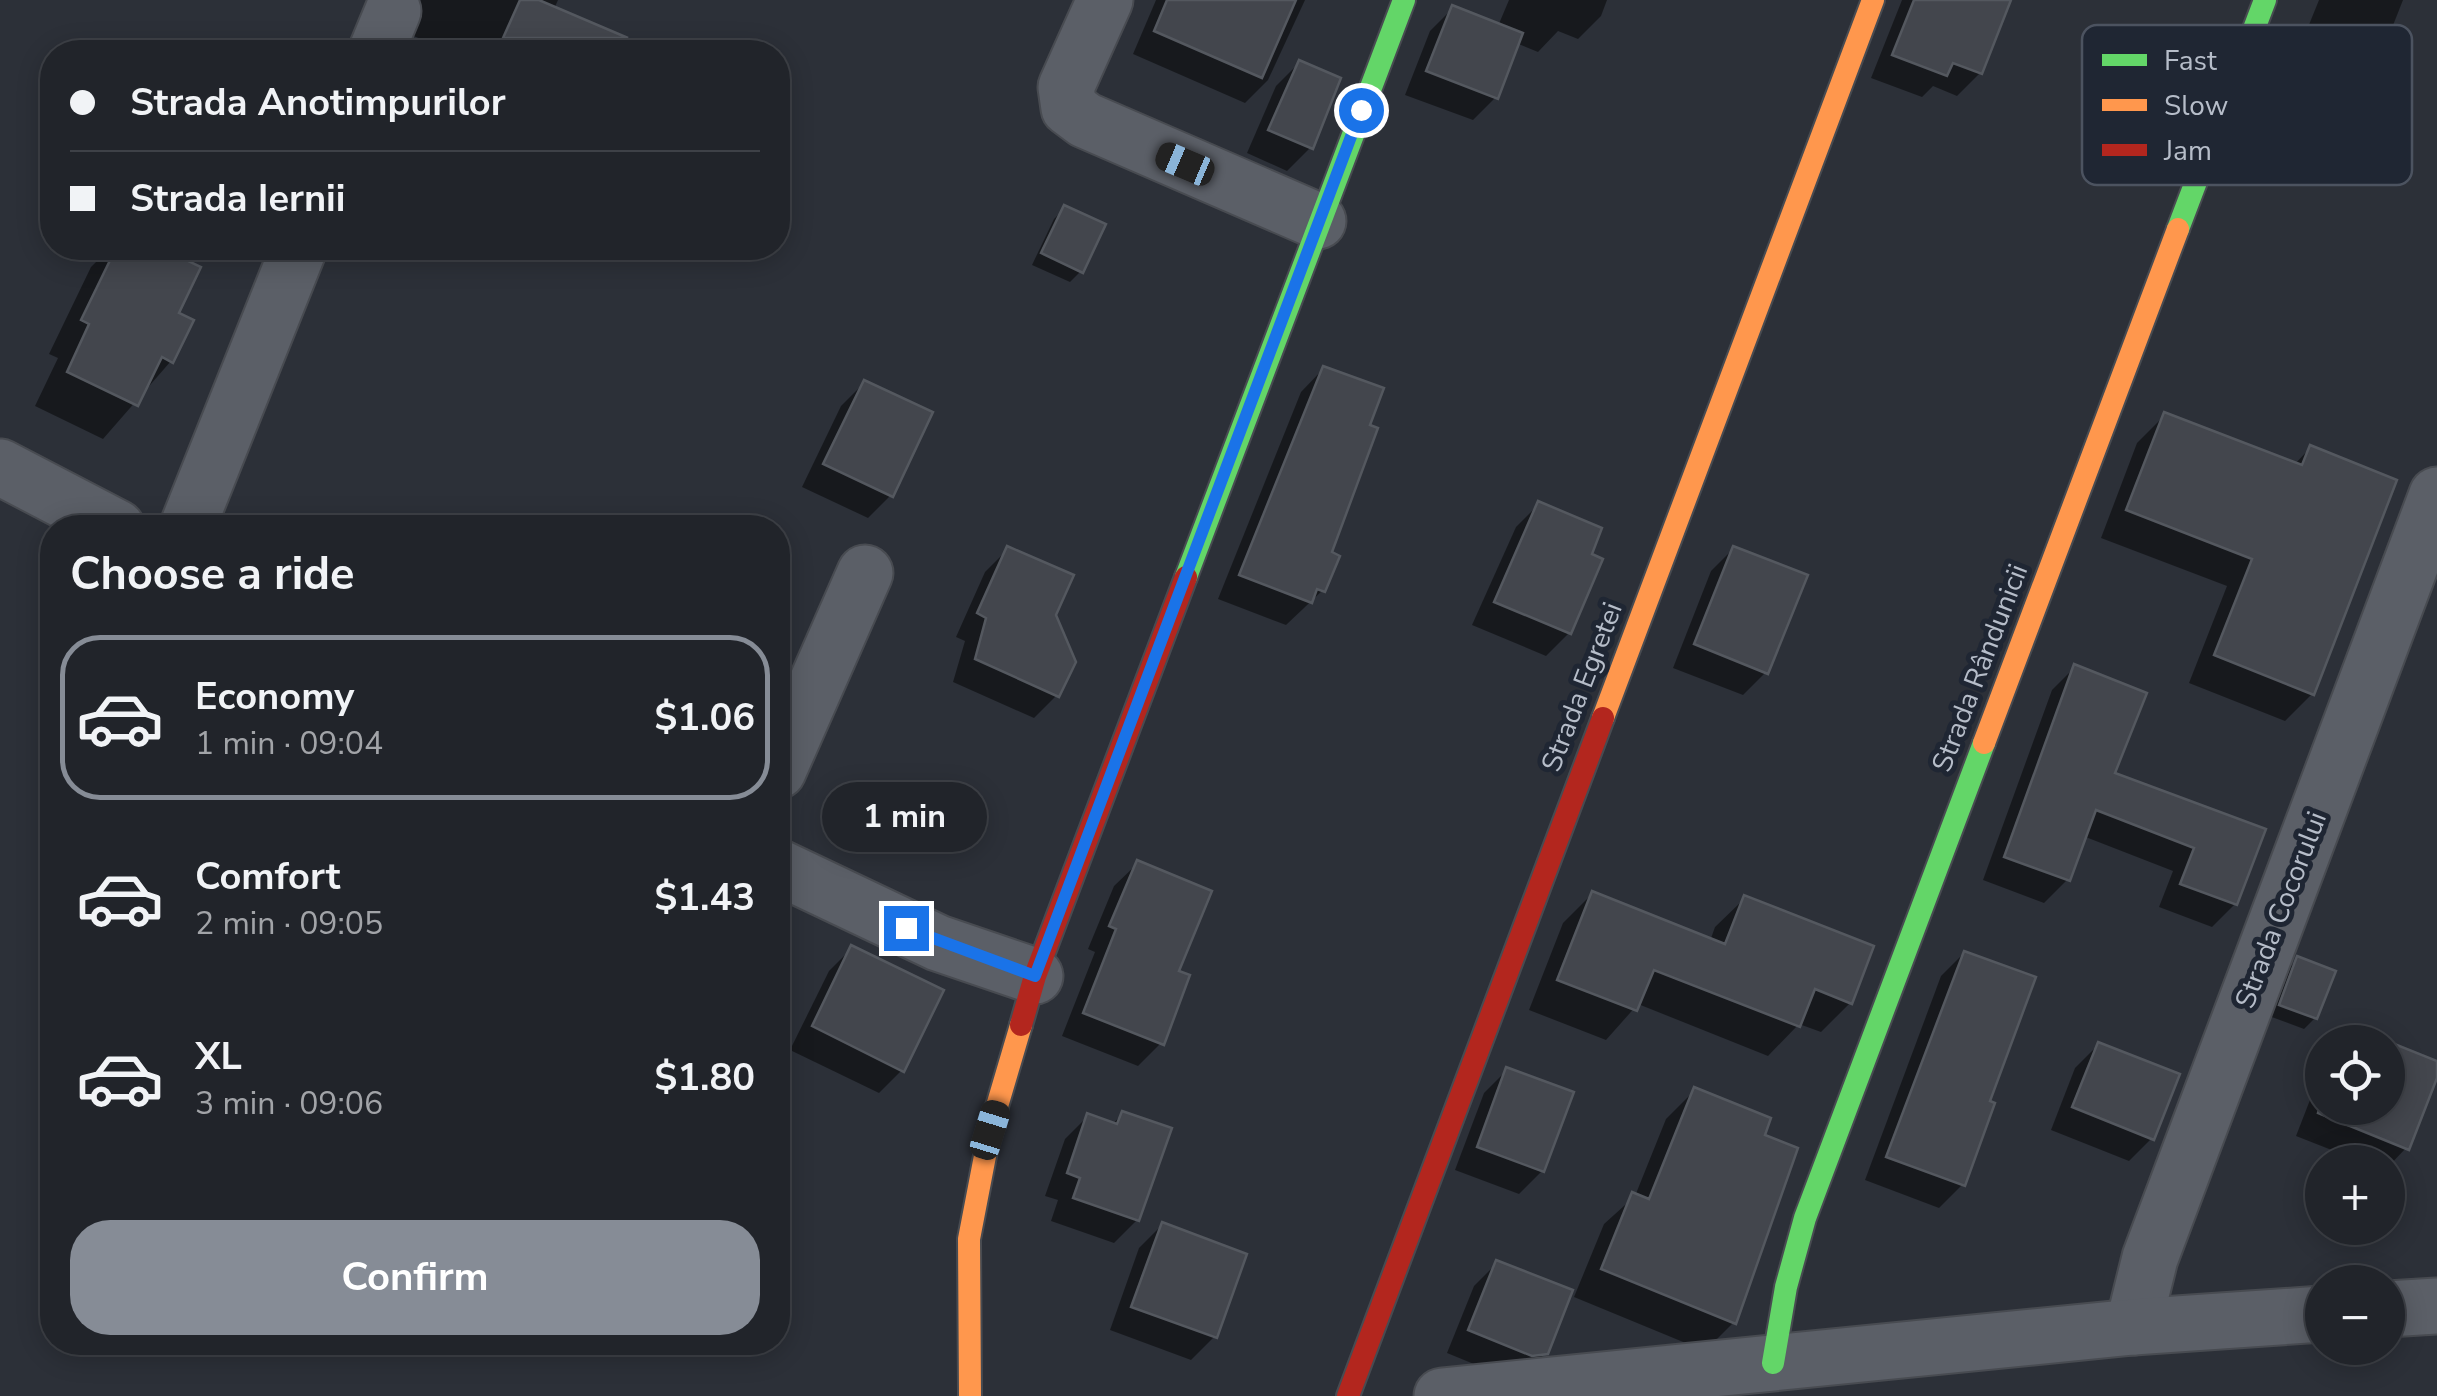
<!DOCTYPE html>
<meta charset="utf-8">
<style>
:root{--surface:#21242a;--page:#2d3036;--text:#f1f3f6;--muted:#a2a4a8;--line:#3e4147;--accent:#868c96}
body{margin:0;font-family:"Nunito Sans",sans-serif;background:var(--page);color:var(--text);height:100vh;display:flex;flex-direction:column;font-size:38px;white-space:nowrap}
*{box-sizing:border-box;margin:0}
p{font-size:32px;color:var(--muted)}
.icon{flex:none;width:55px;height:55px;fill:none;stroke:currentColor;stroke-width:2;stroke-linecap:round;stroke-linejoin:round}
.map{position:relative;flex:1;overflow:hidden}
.side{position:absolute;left:40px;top:515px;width:750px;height:840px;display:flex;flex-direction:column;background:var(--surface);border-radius:40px;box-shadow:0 5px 25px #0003,0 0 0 2px var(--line)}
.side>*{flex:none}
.hud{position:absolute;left:40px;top:40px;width:750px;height:220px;border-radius:40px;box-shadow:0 5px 25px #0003,0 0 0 2px var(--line);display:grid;align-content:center;height:220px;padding:0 30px;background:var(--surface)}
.tools{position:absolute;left:2305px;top:1025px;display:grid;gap:20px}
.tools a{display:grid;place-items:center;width:100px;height:100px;border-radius:50%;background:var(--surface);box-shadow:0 5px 25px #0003,0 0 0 2px var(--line);font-size:50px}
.end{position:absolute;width:45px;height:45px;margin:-22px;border:12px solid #1a73e8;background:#fff;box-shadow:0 0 0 5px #fff}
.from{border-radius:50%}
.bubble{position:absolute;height:70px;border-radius:35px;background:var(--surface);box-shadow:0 5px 25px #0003,0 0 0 2px var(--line);font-size:32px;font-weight:700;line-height:70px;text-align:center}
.car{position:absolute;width:30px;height:60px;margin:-30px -15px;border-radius:12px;box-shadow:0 0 8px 2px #0007;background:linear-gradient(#222 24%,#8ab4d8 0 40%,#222 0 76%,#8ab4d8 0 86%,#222 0)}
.hud b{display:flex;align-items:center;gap:35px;height:95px;font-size:38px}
.hud b+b{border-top:2px solid var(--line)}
.hud i{width:25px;height:25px;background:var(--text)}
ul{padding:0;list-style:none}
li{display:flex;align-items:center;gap:30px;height:165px;margin:0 20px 15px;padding:0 10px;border:5px solid transparent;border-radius:40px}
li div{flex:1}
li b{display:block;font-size:38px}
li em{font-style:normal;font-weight:700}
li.active{border-color:var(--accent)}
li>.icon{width:90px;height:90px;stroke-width:1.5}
h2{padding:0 30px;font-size:45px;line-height:120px}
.primary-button{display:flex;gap:20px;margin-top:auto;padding:20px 30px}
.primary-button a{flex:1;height:115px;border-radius:40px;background:var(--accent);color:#fff;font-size:40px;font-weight:700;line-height:115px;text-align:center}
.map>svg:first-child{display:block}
</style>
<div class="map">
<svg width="2437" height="1396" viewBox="0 0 2437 1396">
<rect width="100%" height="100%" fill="#2c3038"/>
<g fill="#0007">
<polygon points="420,0 558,0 540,41 529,52 453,52 406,33"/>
<polygon points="1156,0 1305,0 1268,80 1245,103 1133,54"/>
<polygon points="1509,0 1607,0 1601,16 1578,39 1558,31 1538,52 1516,43 1496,97 1473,120 1405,95 1430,31 1453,8 1498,26"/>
<polygon points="1902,0 2009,0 1980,73 1957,96 1933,86 1922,97 1871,78"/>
<polygon points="2319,0 2403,0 2388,38 2365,61 2304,37"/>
<polygon points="1299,63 1310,148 1287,171 1247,153 1276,86"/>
<polygon points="1065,208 1081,271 1070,282 1032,265 1054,219"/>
<polygon points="110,248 155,248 198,268 176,314 171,361 103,439 35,406 58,358 49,354 91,267"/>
<polygon points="1324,368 1329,554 1323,590 1286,625 1218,599 1301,392"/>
<polygon points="864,383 891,495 868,518 802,487 841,406"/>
<polygon points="2165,415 2294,465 2310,448 2312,694 2285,721 2189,683 2227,586 2101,538 2137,443"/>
<polygon points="1539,504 1569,633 1546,656 1472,625 1516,527"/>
<polygon points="1734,548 1766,672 1743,695 1673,668 1711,571"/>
<polygon points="1008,549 1053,615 1057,695 1034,718 953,682 965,641 956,637 985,572"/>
<polygon points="2075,667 2112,774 2262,831 2235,904 2212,927 2159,907 2173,871 2083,836 2067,880 2044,903 1983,880 2052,690"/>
<polygon points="1138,863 1176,972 1161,1043 1138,1066 1062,1036 1095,952 1088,949 1114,886"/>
<polygon points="1592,894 1710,941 1715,927 1745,898 1850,1003 1821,1032 1799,1024 1768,1056 1638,1004 1606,1040 1529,1010 1563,923"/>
<polygon points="852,948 902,1070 879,1093 790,1050 829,971"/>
<polygon points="1964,953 1987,1103 1962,1185 1939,1208 1865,1180 1941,976"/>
<polygon points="2298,959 2315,1018 2304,1029 2269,1016 2287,970"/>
<polygon points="2388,1044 2437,1064 2406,1148 2388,1167 2388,1162 2362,1162 2296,1136 2322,1069 2322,1108 2388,1108"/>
<polygon points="2098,1045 2152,1138 2129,1161 2051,1130 2075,1068"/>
<polygon points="1507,1070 1542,1171 1519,1194 1455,1170 1484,1093"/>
<polygon points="1695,1090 1734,1322 1705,1351 1574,1297 1604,1224 1635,1196 1666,1119"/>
<polygon points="1122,1114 1137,1220 1114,1243 1051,1221 1058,1200 1045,1196 1065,1139 1088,1116 1112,1125"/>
<polygon points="1162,1225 1214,1337 1191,1360 1110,1330 1139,1248"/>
<polygon points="1497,1263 1546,1353 1522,1376 1508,1378 1447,1353 1474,1286"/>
</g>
<g fill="#43464d" stroke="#54585f" stroke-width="2.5">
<polygon points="520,0 539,0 628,38 503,38"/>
<polygon points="1167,0 1296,0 1262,78 1154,31"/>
<polygon points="1914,0 2011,0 1982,74 1953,63 1947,76 1892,55"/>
<polygon points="1452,5 1523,33 1498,99 1426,71"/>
<polygon points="1299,60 1341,78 1313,149 1268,130"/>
<polygon points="1064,205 1106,224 1083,273 1041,253"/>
<polygon points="116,248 161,248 201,267 179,313 194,320 173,363 162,357 138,406 67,372 89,324 81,320"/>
<polygon points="1323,366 1384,388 1370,425 1378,428 1332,552 1340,556 1325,592 1317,589 1312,603 1239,575"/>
<polygon points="864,380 933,412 893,497 823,464"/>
<polygon points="2164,412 2302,465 2310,445 2397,480 2314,695 2214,655 2252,559 2126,510"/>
<polygon points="1538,501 1602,528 1592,554 1603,559 1571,634 1494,602"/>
<polygon points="1007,546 1074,575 1056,615 1076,662 1059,697 975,659 986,618 977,613"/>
<polygon points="1733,546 1808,575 1768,674 1694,644"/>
<polygon points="2074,664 2147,693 2115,773 2266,829 2237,905 2180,884 2194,848 2096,810 2070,881 2004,857"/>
<polygon points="1137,860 1212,891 1179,971 1190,975 1164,1045 1083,1013 1116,929 1109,926"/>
<polygon points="1592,891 1725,944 1744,895 1874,946 1852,1004 1815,989 1800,1027 1654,970 1637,1011 1557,980"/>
<polygon points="851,945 944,990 904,1072 812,1026"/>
<polygon points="1964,951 2036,977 1990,1101 1995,1103 1965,1186 1886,1157"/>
<polygon points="2297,956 2336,971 2317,1019 2279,1005"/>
<polygon points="2352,1027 2437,1061 2437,1078 2409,1150 2318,1113 2322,1100 2322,1108 2388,1108 2388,1042 2345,1042"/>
<polygon points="2098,1042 2180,1074 2154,1140 2072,1107"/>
<polygon points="1506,1067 1574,1092 1544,1172 1477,1147"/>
<polygon points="1694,1087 1771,1118 1765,1135 1798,1148 1736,1324 1601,1269 1632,1192 1649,1199"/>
<polygon points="1122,1111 1172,1128 1139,1221 1073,1198 1080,1178 1067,1173 1087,1113 1117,1124"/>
<polygon points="1162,1222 1247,1254 1217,1338 1131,1307"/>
<polygon points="1496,1260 1573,1290 1548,1354 1532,1356 1468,1330"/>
</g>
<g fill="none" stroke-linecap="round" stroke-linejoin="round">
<defs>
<g id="street">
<polyline points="1105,0 1066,87 1069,108 1085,120 1318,221"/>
<polyline points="376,52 393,11"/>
<polyline points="0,467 117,528"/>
<polyline points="187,528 299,248"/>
<polyline points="778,771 865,573"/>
<polyline points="778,867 938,943 1035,976"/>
<polyline points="2388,1309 2437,1306"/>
<polyline points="2133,1327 2150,1258 2437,495"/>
<polyline points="1442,1396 2133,1327 2322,1314"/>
</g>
<g id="fast">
<polyline points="2178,229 2265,0"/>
<polyline points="1186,577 1404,0"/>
<polyline points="1773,1363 1786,1287 1805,1218 1984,743"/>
</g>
<g id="slow">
<polyline points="1603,718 1873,0"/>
<polyline points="1984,743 2178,229"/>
<polyline points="970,1396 969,1239 990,1130 1021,1025"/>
</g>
<g id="jam">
<polyline points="1021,1025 1035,976 1186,577"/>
<polyline points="1348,1396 1603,718"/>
</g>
</defs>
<use href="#street" stroke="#484b51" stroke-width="59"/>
<use href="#fast" stroke="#484b51" stroke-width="26"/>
<use href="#slow" stroke="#484b51" stroke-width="26"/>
<use href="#jam" stroke="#484b51" stroke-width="26"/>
<use href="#street" stroke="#5b5f67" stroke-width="55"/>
<use href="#fast" stroke="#63d668" stroke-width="22"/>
<use href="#slow" stroke="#ff974d" stroke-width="22"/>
<use href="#jam" stroke="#b3261e" stroke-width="22"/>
</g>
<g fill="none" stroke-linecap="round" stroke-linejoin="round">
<polyline stroke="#1a73e8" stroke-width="12" points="906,928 1035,976 1361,110"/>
</g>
<g text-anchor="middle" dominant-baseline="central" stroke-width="10" stroke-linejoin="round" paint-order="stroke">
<g font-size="28" fill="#b6bdc9" stroke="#1f2633">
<text transform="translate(1980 668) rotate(-69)">Strada Rândunicii</text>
<text transform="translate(1582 687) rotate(-69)">Strada Egretei</text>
<text transform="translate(2281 910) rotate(-69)">Strada Cocorului</text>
</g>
</g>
<rect x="2082" y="25" width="330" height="160" rx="15" fill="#1f2633" stroke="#4c5360" stroke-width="2.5"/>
<rect x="2102" y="54" width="45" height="12" fill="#63d668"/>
<rect x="2102" y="99" width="45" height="12" fill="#ff974d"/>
<rect x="2102" y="144" width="45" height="12" fill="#b3261e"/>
<g font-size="28" fill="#b6bdc9">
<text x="2164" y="70">Fast</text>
<text x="2164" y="115">Slow</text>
<text x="2164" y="160">Jam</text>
</g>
</svg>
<div class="tools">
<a><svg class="icon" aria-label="locate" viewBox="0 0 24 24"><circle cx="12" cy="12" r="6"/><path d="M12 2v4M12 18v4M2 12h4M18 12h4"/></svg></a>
<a>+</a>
<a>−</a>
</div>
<i class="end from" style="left:1361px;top:110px"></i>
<i class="end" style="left:906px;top:928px"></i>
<div class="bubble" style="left:822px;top:782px;width:165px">1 min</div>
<i class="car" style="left:1185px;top:164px;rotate:293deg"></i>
<i class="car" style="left:990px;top:1130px;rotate:17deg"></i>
<div class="hud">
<b><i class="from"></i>Strada Anotimpurilor</b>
<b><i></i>Strada Iernii</b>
</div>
<section class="side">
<h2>Choose a ride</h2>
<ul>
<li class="active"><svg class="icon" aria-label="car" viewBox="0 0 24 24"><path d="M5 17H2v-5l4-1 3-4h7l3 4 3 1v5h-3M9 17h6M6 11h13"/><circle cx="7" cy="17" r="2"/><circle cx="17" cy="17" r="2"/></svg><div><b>Economy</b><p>1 min · 09:04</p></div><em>$1.06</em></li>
<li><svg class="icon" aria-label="car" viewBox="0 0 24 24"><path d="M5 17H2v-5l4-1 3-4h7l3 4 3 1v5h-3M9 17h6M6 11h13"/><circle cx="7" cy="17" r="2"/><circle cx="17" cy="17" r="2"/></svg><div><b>Comfort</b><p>2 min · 09:05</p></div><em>$1.43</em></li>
<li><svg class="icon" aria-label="car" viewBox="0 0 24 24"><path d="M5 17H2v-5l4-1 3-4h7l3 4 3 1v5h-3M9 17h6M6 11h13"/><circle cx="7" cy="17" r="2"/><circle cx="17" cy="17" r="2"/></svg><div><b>XL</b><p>3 min · 09:06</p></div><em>$1.80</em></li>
</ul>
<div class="primary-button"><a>Confirm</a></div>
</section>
</div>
